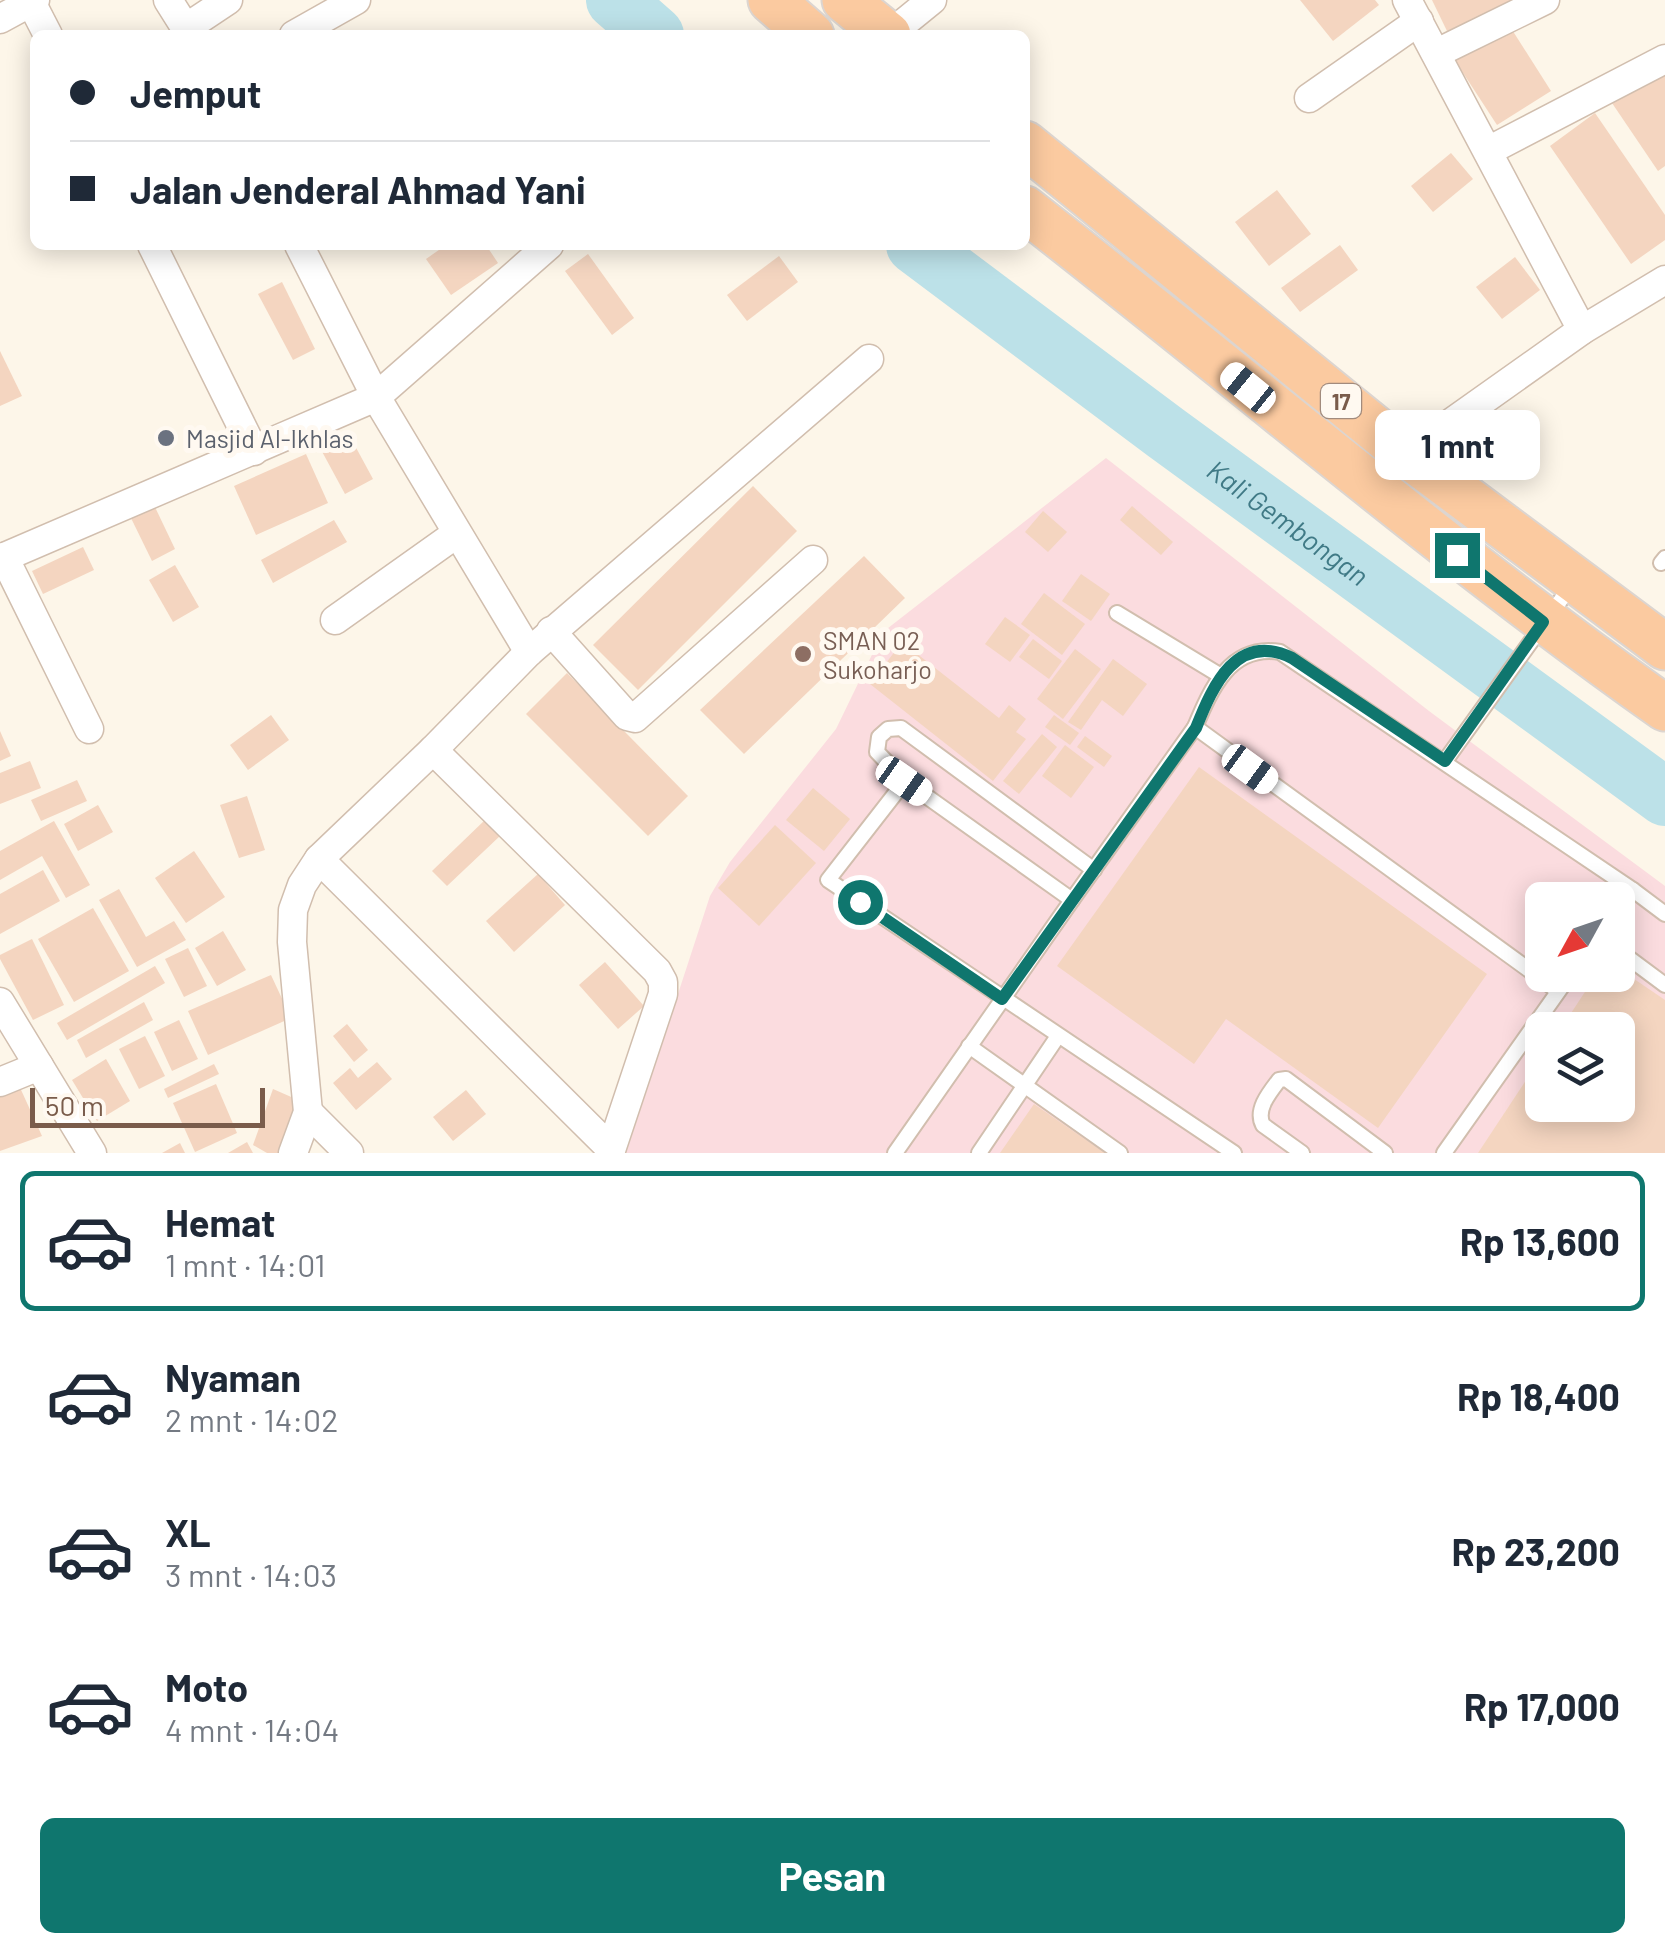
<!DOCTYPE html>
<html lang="id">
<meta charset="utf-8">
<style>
:root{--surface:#fff;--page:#f6f6f7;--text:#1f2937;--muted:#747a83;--line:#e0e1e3;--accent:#0f766e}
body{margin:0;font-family:Barlow,sans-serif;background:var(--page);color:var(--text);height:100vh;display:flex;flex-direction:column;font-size:38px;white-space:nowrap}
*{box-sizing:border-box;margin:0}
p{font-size:32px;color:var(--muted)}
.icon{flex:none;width:55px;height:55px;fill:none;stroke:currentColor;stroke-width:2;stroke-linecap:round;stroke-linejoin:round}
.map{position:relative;height:1153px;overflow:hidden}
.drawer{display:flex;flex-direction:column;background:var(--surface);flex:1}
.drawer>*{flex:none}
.top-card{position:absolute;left:30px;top:30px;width:1000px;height:220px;border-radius:15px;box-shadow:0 5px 25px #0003;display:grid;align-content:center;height:220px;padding:0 40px;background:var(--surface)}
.needle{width:65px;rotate:230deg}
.buttons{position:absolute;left:1525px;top:882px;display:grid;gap:20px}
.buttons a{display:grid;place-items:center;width:110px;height:110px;border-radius:15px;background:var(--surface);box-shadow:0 5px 25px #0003;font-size:50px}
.scale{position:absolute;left:30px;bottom:25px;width:235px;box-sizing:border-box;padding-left:10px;border:5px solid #7a5c4b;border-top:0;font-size:28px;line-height:35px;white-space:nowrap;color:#7a5c4b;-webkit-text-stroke:8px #fff9f1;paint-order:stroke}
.end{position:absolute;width:45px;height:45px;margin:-22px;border:12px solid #0f766e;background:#fff;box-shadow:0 0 0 5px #fff}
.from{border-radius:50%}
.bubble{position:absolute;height:70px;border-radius:15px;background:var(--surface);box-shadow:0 5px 25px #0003;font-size:32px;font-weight:700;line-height:70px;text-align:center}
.car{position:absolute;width:30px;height:60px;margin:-30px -15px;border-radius:12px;box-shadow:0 0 8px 2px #0007;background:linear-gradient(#fff 24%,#345 0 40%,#fff 0 76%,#345 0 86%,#fff 0)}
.top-card b{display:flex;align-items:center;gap:35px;height:95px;font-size:38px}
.top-card b+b{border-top:2px solid var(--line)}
.top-card i{width:25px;height:25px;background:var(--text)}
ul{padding:18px 0 0;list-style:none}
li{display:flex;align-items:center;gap:30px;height:140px;margin:0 20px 15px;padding:0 20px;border:5px solid transparent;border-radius:15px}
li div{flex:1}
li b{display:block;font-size:38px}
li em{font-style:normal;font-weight:700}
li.selected{border-color:var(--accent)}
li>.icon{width:90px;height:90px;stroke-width:1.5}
.action{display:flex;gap:20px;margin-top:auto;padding:20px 40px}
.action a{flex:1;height:115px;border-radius:15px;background:var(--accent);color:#fff;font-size:40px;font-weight:700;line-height:115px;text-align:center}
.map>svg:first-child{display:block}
</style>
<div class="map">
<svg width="1665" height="1153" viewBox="0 0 1665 1153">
<rect width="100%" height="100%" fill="#fdf6e9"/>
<path fill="#fbdcdf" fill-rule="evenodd" d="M1106,458L1429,711L1665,886V1153H626L710,896L730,862L836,729L883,632ZM1542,900H1618V975H1542ZM1542,1030H1618V1105H1542Z"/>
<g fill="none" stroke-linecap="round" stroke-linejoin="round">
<g stroke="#bce1e8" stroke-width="58">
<polyline points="615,0 655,35"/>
<path id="s1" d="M915,245L1166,433L1665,797"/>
</g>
</g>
<g fill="#f4d5c0">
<polygon points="1300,0 1375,0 1379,5 1333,41"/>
<polygon points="1432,0 1516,0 1447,31"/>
<polygon points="1509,25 1551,91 1497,125 1454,59"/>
<polygon points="1665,67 1665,166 1658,171 1612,103"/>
<polygon points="1595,113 1665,215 1665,240 1631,264 1550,146"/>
<polygon points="1451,153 1473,179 1433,212 1411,186"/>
<polygon points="1277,190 1311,234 1269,266 1235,222"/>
<polygon points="446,245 486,245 498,263 451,295 426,259"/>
<polygon points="1340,245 1358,270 1300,312 1281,288"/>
<polygon points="588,254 634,318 612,335 565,271"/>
<polygon points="779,256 798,282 747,321 727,295"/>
<polygon points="1515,257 1540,290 1502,319 1476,287"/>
<polygon points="282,282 315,349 293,360 258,294"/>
<polygon points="0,351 22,396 0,406"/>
<polygon points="347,431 373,479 345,494 319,446"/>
<polygon points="306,454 328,503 256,535 234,486"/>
<polygon points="753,486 797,531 638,690 593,645"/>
<polygon points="154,505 175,549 152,561 130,516"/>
<polygon points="1132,506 1173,542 1161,555 1120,520"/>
<polygon points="1043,511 1067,532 1048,552 1025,532"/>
<polygon points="334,520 347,542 273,583 261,560"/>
<polygon points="83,547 94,570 43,594 32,571"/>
<polygon points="864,556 905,598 744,754 700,710"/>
<polygon points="175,565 199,607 173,622 149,580"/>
<polygon points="1081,574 1110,594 1091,621 1062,601"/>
<polygon points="1044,593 1085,624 1062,655 1021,624"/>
<polygon points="1005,617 1030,635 1010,662 985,644"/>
<polygon points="1033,639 1062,661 1049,679 1019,657"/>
<polygon points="902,642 999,718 1009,705 1026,719 1016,732 1026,739 993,781 870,684"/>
<polygon points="1075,649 1101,669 1063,719 1037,699"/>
<polygon points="1113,659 1147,684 1123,716 1102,700 1081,730 1068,722"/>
<polygon points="567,673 688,796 648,836 526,714"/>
<polygon points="271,715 289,740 248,770 230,745"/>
<polygon points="1054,715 1079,733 1070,745 1045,727"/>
<polygon points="0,731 11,756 0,761"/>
<polygon points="1042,734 1057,747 1019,794 1003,781"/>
<polygon points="1085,736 1112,756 1104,767 1077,747"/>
<polygon points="1065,745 1094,767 1071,798 1042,776"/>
<polygon points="30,761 41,788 0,804 0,773"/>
<polygon points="1199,767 1487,974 1378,1128 1226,1019 1194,1064 1057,966"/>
<polygon points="77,780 87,801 41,821 31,800"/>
<polygon points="813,788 850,819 824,851 786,820"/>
<polygon points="247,796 265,850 239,858 220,805"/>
<polygon points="98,805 113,832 78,851 64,824"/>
<polygon points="486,819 501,835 447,886 432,871"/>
<polygon points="54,821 90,885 66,898 42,856 0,880 0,851"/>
<polygon points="775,825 816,863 759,926 718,888"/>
<polygon points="194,851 225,897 186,923 155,878"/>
<polygon points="43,870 60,901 0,934 0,894"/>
<polygon points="538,874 565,905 514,952 486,921"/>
<polygon points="119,889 146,937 174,921 186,940 137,967 99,900"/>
<polygon points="93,908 129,971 74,1002 38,939"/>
<polygon points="223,931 246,970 217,986 195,948"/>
<polygon points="32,939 64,1005 33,1020 0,959 0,955"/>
<polygon points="188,948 207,986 184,997 165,959"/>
<polygon points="605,962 644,1006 618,1029 579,985"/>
<polygon points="155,966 165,983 67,1040 57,1023"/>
<polygon points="1618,968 1665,1000 1665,1153 1478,1153 1542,1056 1542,1105 1618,1105 1618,1030 1560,1030 1596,975 1618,975"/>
<polygon points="271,975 291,1018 208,1055 188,1011"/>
<polygon points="144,1002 153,1020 86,1058 77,1040"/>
<polygon points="179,1020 198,1059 172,1071 154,1032"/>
<polygon points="347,1024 368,1050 354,1062 333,1036"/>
<polygon points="145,1036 165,1076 139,1089 119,1049"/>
<polygon points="106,1059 130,1101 97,1121 72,1080"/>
<polygon points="377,1062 392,1079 356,1110 333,1083 350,1068 358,1078"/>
<polygon points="214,1064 219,1074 168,1098 164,1089"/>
<polygon points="17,1081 42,1136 0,1151 0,1088"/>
<polygon points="216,1084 237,1133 195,1152 173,1103"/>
<polygon points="273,1089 305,1103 282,1153 267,1153 253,1145"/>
<polygon points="466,1090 486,1114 453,1141 433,1117"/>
<polygon points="1034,1104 1105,1153 1000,1153"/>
<polygon points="247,1142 253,1153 228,1153"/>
<polygon points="180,1143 185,1153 162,1153"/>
</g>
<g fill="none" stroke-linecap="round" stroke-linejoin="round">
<defs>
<g id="service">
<polyline points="1661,563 1665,558"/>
<polyline points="1117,613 1221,676"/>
<path d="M1195,727C1211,689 1230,644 1280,652L1633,890"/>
<polyline points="1445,761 1573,583"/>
<polyline points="905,781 828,880 1234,1153"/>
<polyline points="1072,900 1195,727 1558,991"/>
<polyline points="1618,911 1633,890 1665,914"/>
<polyline points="1618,950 1665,985"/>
<polyline points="969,1046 1120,1153"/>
<polyline points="895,1153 1072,900 905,781 877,752 879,737 888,729 901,728 1094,870"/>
<polyline points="979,1153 1058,1036"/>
<path d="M1302,1153L1263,1125C1255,1110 1269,1093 1279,1080L1286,1079L1385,1153"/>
<polyline points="1444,1153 1570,975"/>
</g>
<g id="minor">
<polyline points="168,0 190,35"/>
<polyline points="1407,0 1582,330"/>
<polyline points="31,2 48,35"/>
<polyline points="0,19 35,0"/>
<polyline points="186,28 228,0"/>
<polyline points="294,35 356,0"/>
<polyline points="889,35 932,0"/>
<polyline points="1437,53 1545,0"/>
<polyline points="1309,98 1419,21"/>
<polyline points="1488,151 1665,59"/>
<polyline points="152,245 254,451"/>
<polyline points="299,245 376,397 529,652"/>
<polyline points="1396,462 1582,330 1665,280"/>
<polyline points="4,557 89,729"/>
<polyline points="0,559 376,397 549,245"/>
<polyline points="335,620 456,534"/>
<polyline points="551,631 627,716 635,718 813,560"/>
<polyline points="433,750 657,971 663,982 663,994 610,1153"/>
<polyline points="319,859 611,1149"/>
<polyline points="0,1002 92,1153"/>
<polyline points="0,1082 39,1066"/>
<polyline points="308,1112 349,1153"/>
<polyline points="293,1153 308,1112 292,942 293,910 302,885 319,859 433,750 529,652 869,359"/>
</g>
<g id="trunk">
<polyline points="771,0 811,35"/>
<polyline points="845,0 888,35"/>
<polyline points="1025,144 1405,453 1665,647"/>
<path d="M1025,209C1239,375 1444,552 1665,708"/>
</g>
</defs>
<use href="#service" stroke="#d1beae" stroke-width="18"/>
<use href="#minor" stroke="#d1beae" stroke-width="31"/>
<use href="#trunk" stroke="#dcd5d0" stroke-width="49"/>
<use href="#service" stroke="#fff" stroke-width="14"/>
<use href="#minor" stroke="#fff" stroke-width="28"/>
<use href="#trunk" stroke="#fbcaa0" stroke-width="45"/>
</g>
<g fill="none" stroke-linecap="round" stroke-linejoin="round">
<path stroke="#0f766e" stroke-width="12" d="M860,902L1002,999L1196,728C1213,685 1237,631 1292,658L1445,761L1543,622L1457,555"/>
</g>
<circle fill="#6b7280" stroke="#fff9f1" stroke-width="4" cx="166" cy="438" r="10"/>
<circle fill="#8d6e63" stroke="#fff9f1" stroke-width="4" cx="803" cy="654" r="10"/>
<g text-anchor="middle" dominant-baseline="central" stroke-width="10" stroke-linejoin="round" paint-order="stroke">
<rect fill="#fff9f1" stroke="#a28b7d" stroke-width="2.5" x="1321" y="384" width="40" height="34" rx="8"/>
<g font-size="22" font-weight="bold" fill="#7a5c4b">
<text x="1341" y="401">17</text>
</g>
<g font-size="25" fill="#5b616d" stroke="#fff9f1" text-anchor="start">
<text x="186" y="438">Masjid Al-Ikhlas</text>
</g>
<g font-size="25" fill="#785e54" stroke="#fff9f1" text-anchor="start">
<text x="823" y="640">SMAN 02<tspan x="823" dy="29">Sukoharjo</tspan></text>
</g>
<g font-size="28" font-style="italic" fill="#407a86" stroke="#fff9f1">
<text stroke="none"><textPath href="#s1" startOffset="465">Kali Gembongan</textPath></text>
</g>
</g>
</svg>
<div class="buttons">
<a><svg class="needle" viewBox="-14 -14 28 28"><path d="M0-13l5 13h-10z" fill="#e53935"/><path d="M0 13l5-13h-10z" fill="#747a83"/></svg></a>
<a><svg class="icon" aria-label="layers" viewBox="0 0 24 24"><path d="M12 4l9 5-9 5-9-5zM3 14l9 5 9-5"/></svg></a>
</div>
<div class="scale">50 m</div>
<i class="end from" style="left:860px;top:902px"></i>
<i class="end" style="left:1457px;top:555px"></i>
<div class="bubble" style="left:1375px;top:410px;width:165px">1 mnt</div>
<i class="car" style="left:1248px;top:388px;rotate:309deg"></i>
<i class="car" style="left:1250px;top:769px;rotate:126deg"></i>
<i class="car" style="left:904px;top:781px;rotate:125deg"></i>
<div class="top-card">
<b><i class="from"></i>Jemput</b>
<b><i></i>Jalan Jenderal Ahmad Yani</b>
</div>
</div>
<section class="drawer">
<ul>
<li class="selected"><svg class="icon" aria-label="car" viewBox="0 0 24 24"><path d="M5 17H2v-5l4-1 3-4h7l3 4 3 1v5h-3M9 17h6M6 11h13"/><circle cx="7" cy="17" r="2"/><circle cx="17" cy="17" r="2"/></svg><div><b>Hemat</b><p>1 mnt · 14:01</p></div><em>Rp 13,600</em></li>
<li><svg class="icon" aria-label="car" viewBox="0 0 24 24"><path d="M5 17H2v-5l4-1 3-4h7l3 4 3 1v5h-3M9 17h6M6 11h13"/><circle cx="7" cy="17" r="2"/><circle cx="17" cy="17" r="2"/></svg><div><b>Nyaman</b><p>2 mnt · 14:02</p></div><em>Rp 18,400</em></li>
<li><svg class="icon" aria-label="car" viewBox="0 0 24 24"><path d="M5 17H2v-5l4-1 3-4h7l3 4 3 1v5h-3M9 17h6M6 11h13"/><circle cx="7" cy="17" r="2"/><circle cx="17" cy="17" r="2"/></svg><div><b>XL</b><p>3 mnt · 14:03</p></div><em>Rp 23,200</em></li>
<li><svg class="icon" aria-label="car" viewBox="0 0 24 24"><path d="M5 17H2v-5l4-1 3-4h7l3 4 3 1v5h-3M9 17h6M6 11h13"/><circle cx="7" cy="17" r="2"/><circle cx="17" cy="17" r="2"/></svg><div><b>Moto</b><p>4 mnt · 14:04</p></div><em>Rp 17,000</em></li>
</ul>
<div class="action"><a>Pesan</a></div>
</section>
